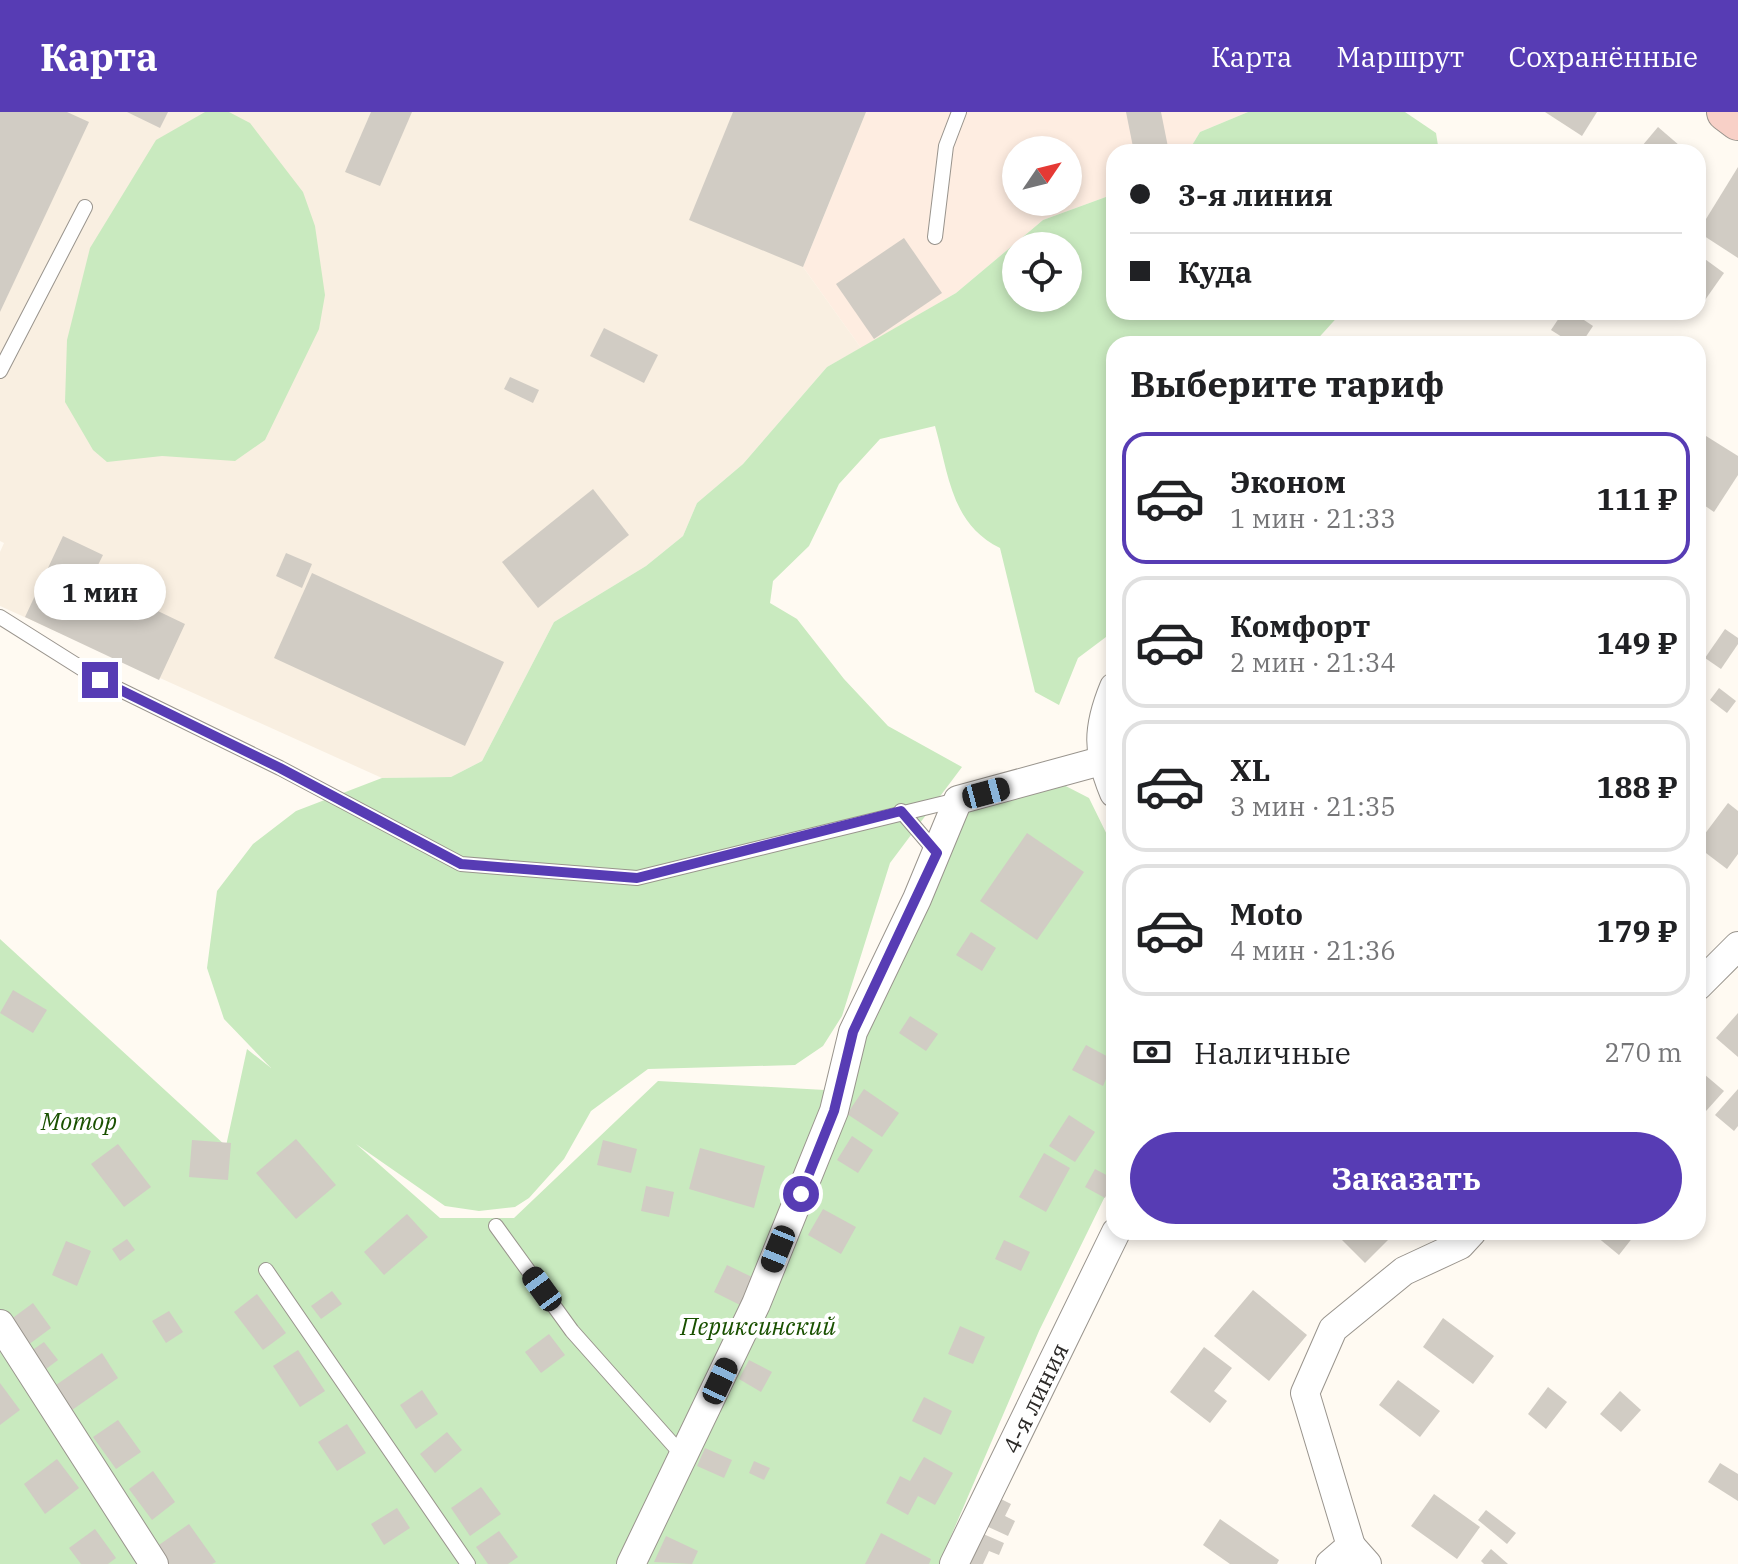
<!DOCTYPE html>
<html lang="ru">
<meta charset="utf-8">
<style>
:root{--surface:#fff;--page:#f6f6f6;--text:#202124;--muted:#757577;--line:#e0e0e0;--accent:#573cb4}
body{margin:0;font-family:"IBM Plex Serif",serif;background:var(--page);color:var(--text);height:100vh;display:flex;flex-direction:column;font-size:30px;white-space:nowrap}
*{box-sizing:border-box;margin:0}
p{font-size:26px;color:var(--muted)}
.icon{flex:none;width:44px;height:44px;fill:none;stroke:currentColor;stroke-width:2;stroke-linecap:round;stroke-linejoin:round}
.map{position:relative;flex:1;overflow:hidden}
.sheet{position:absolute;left:1106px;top:224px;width:600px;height:904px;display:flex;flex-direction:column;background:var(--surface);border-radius:24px;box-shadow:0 4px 12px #0003}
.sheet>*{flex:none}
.banner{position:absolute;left:1106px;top:32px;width:600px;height:176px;border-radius:24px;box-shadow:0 4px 12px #0003;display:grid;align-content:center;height:176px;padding:0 24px;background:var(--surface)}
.needle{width:52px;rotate:55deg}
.controls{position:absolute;left:1002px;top:24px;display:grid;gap:16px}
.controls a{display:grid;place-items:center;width:80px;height:80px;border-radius:50%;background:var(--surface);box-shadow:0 4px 12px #0003;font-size:40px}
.end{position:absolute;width:36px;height:36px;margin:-18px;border:10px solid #573cb4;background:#fff;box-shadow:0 0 0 4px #fff}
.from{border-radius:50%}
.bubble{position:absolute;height:56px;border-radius:28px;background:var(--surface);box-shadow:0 4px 12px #0003;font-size:26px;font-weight:700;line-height:56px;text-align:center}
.car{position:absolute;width:24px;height:48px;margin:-24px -12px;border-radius:10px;box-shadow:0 0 6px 2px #0007;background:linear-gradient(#222 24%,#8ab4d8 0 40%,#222 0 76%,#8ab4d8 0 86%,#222 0)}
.banner b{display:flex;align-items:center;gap:28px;height:76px;font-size:30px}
.banner b+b{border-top:2px solid var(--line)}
.banner i{width:20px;height:20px;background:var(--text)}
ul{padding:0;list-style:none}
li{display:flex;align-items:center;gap:24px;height:132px;margin:0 16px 12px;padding:0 8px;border:4px solid var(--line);border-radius:24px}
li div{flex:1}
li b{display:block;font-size:30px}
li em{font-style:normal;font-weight:700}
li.current{border-color:var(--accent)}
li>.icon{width:72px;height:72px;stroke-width:1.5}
h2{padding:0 24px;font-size:36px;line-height:96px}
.pay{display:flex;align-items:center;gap:20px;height:88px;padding:0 24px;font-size:30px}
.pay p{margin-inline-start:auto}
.button{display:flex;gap:16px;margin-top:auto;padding:16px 24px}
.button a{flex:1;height:92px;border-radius:48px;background:var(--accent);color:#fff;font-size:32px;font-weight:700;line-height:92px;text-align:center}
header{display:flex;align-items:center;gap:48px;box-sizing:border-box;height:112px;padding:0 40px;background:var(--accent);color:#fff}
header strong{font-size:38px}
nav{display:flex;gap:44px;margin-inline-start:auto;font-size:28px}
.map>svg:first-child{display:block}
</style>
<header>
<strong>Карта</strong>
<nav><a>Карта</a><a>Маршрут</a><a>Сохранённые</a></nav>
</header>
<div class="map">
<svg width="1738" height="1452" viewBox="0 0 1738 1452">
<rect width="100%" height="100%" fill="#fffaf2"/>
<path fill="#feede1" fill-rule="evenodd" d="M866,0H1248L1200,20L1188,40H1114V82L1043,108L956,181L861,236L803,155ZM1016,38H1068V90H1016Z"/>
<polygon fill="#f9efe1" points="0,0 866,0 803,155 861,236 827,255 743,352 697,391 683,424 646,454 554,510 482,649 451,665 382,666 0,494 0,440 4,431 0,429"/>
<g fill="#c9eabf" fill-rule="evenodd">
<polygon points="205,0 229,0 250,11 303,80 315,114 325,183 319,217 265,328 235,349 162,344 107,350 93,338 65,290 67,228 90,136 156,28"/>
<polygon points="1248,0 1405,0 1436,21 1439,40 1188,40 1200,20"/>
<path d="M1114,82V200H1342L1313,232H1114V519L1078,546L1059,593L1035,580L1000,436C951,412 949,363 935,314L880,327L839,372L809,434L773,469L770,491L797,507L844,567L888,614L962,655L890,751L842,904L823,934L795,953L648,957L591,999L564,1047L529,1086L515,1095L479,1099L445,1094L356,1032L440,1106H514L658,969L825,978L947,708L1054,668L1089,686L1114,737V1066L1039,1219L939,1452H0V827L226,1034L247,937L271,956L224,907L207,856L217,779L253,732L296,699L382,666L451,665L482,649L554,510L646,454L683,424L697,391L743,352L827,255L956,181L1043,108ZM1016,134H1068V186H1016Z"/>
</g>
<g fill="#d1ccc4">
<polygon points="0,0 67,0 89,10 0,200"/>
<polygon points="127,0 168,0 160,16"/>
<polygon points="371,0 412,0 380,74 345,60"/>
<polygon points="733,0 866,0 803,155 689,108"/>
<polygon points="1126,0 1161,0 1169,40 1134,40"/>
<polygon points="1545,0 1597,0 1582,24"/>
<polygon points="1658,15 1687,40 1637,40"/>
<polygon points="1738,55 1738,146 1698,120"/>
<polygon points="904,126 942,181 874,227 836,172"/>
<polygon points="1698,142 1724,161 1705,188 1698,183"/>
<polygon points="1563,200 1572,200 1593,214 1581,232 1573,232 1551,218"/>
<polygon points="604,216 658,243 644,271 590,244"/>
<polygon points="510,265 539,278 533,291 504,277"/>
<polygon points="1698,319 1738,344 1738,363 1714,400 1698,389"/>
<polygon points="593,377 629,423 538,496 502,450"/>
<polygon points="63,424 103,443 91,467 185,512 159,568 25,505"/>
<polygon points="286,441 312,452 302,476 276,464"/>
<polygon points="312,461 504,550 465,634 274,546"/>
<polygon points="1725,517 1738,526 1738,532 1721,557 1705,546"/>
<polygon points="1719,576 1736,589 1727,601 1710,588"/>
<polygon points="1728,691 1738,699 1738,742 1727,757 1698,735 1698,731"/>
<polygon points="1027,721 1084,760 1037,828 980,789"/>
<polygon points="971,820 996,836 982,859 956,843"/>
<polygon points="13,878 47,898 33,921 0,901"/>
<polygon points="1738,901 1738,945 1716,926"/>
<polygon points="910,904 938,922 926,939 899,921"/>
<polygon points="1086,933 1114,948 1103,974 1072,958"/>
<polygon points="1698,957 1724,979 1698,1008"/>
<polygon points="864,977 899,1001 882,1025 847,1002"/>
<polygon points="1738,977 1738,1014 1734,1019 1715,1003"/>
<polygon points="1069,1003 1095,1020 1075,1050 1049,1034"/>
<polygon points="852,1024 873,1038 858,1061 837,1048"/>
<polygon points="296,1027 336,1073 296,1107 256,1061"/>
<polygon points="192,1028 231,1031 228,1068 189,1065"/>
<polygon points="603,1028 637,1037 631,1061 597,1053"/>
<polygon points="118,1032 151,1075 124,1095 91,1052"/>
<polygon points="700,1036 765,1054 754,1096 689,1077"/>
<polygon points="1044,1041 1070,1056 1046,1100 1019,1085"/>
<polygon points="1095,1057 1114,1067 1105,1086 1085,1075"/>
<polygon points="646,1074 674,1080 669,1105 641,1099"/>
<polygon points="823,1097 856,1115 841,1142 808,1123"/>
<polygon points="407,1102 428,1125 384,1163 364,1140"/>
<polygon points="1334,1120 1396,1120 1365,1151"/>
<polygon points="1591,1120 1637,1120 1619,1143"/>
<polygon points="127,1127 135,1138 120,1149 112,1137"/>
<polygon points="1004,1128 1030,1140 1021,1159 995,1147"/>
<polygon points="66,1129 91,1139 77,1174 52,1163"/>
<polygon points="727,1153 752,1165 740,1193 714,1180"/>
<polygon points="1253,1178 1307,1223 1269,1269 1214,1224"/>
<polygon points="332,1179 342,1192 321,1207 311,1194"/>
<polygon points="257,1182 286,1221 263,1238 234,1200"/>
<polygon points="33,1191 51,1216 24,1236 6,1211"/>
<polygon points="169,1199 183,1220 166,1231 152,1209"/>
<polygon points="1443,1206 1494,1244 1473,1272 1423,1235"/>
<polygon points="960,1214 985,1225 973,1252 948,1242"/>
<polygon points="549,1222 565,1243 541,1261 525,1240"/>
<polygon points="44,1230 58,1248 38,1263 24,1244"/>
<polygon points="1204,1235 1232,1256 1214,1279 1227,1289 1210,1311 1170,1280"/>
<polygon points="298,1238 325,1279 300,1295 273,1254"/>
<polygon points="102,1241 118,1266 72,1298 56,1273"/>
<polygon points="749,1248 772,1260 761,1280 739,1267"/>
<polygon points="1398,1268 1440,1299 1420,1325 1379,1293"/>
<polygon points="0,1271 20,1298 0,1313"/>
<polygon points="1548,1275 1567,1290 1546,1317 1528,1302"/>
<polygon points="422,1278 438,1302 416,1317 400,1293"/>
<polygon points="1620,1279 1641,1298 1621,1320 1600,1302"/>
<polygon points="924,1285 952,1299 941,1323 912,1309"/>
<polygon points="118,1308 141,1340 116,1357 93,1325"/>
<polygon points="347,1312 366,1341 337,1359 318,1330"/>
<polygon points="447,1320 462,1338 435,1361 420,1342"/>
<polygon points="705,1336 732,1348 724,1366 697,1354"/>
<polygon points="924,1345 953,1361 935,1393 918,1384 908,1403 886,1391 900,1364 910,1369"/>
<polygon points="57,1347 79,1376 45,1402 24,1372"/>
<polygon points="754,1349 770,1356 764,1368 749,1361"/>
<polygon points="1720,1351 1738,1362 1738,1389 1708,1370"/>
<polygon points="153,1359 175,1390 152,1408 129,1377"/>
<polygon points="481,1375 501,1402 470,1424 451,1396"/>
<polygon points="1434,1382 1480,1415 1457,1447 1411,1414"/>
<polygon points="997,1385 1011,1392 1005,1404 1015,1409 1008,1424 984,1413"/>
<polygon points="397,1396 410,1416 384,1433 371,1412"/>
<polygon points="1486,1398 1516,1421 1507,1432 1478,1408"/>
<polygon points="1220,1407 1279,1448 1277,1452 1230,1452 1203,1433"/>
<polygon points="189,1412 216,1450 212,1452 168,1452 156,1435"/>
<polygon points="95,1417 116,1446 108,1452 81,1452 69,1436"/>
<polygon points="499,1419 518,1445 508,1452 488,1452 476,1435"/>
<polygon points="881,1421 931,1447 929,1452 865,1452"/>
<polygon points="981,1421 1004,1431 999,1443 989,1439 983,1452 971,1452 968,1450"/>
<polygon points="666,1424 698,1439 692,1452 654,1450"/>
<polygon points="1491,1437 1508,1452 1484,1452 1481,1449"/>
</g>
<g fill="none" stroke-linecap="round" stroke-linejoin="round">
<defs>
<g id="lane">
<polyline points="935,125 946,34 959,0"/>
<polyline points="0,259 85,95"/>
<polyline points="0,505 100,568 280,656 461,752 637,766 957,688"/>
<polyline points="901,699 937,741"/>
<polyline points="496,1114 572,1219 684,1345"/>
<polyline points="266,1158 468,1452"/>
</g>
<g id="street">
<path d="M1114,575C1097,616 1097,640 1114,681"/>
<polyline points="1698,874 1738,834"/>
<polyline points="0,1212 154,1452"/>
<polyline points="1351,1434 1367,1452"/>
<polyline points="631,1452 756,1192 834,999 853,920 917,787 958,688 1101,649"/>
<polyline points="954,1452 1116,1120"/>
<polyline points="1330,1452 1351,1434 1305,1281 1333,1217 1404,1159 1460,1133 1472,1120"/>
</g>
<polyline id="secondary" points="1726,0 1738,9"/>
</defs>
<use href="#lane" stroke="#99948d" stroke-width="16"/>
<use href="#street" stroke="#99948d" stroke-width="30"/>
<use href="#secondary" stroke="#99948d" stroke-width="40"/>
<use href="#lane" stroke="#fff" stroke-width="14"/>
<use href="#street" stroke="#fff" stroke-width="28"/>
<use href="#secondary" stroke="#f8d0c7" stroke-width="38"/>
</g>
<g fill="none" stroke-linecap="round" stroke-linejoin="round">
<polyline stroke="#573cb4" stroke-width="10" points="100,568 280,656 461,752 637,766 901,699 937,741 853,920 834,999 801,1082"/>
</g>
<g text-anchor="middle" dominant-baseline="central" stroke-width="8" stroke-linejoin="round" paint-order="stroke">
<g font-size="24" font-style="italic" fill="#1a5101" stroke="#fff">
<text x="79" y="1009">Мотор</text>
<text x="758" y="1214">Периксинский</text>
</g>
<g font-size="24" fill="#2c2a28" stroke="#fff">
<text transform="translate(1035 1286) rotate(-64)">4-я линия</text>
</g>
</g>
</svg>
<div class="controls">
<a><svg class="needle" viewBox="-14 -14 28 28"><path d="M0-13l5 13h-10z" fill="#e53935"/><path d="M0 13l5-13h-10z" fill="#757577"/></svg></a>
<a><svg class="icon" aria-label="locate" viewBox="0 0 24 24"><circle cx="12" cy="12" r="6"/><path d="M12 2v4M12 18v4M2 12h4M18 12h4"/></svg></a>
</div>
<i class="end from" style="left:801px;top:1082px"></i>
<i class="end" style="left:100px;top:568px"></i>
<div class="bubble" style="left:34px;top:452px;width:132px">1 мин</div>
<i class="car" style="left:986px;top:681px;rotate:75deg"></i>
<i class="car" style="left:778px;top:1137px;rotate:202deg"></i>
<i class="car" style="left:542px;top:1177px;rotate:324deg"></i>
<i class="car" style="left:720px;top:1269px;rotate:25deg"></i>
<div class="banner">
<b><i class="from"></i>3-я линия</b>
<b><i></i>Куда</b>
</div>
<section class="sheet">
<h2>Выберите тариф</h2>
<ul>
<li class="current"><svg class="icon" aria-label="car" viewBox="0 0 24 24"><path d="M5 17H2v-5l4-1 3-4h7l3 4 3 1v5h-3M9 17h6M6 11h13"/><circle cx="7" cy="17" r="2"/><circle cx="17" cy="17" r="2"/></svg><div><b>Эконом</b><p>1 мин · 21:33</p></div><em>111 ₽</em></li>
<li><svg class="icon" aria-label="car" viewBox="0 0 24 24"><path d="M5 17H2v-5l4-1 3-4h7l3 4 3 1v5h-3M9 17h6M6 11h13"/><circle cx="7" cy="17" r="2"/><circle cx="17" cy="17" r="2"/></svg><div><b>Комфорт</b><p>2 мин · 21:34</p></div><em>149 ₽</em></li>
<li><svg class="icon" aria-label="car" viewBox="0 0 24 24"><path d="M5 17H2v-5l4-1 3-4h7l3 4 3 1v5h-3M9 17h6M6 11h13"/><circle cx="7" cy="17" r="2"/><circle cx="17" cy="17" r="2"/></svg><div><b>XL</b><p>3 мин · 21:35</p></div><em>188 ₽</em></li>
<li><svg class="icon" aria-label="car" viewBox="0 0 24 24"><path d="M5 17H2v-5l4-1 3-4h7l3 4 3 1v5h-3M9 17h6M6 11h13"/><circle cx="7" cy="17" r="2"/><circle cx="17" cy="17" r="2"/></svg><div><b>Moto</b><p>4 мин · 21:36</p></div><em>179 ₽</em></li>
</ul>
<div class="pay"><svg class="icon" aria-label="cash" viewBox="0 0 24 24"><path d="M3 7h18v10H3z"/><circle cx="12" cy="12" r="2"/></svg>Наличные<p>270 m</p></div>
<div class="button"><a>Заказать</a></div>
</section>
</div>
